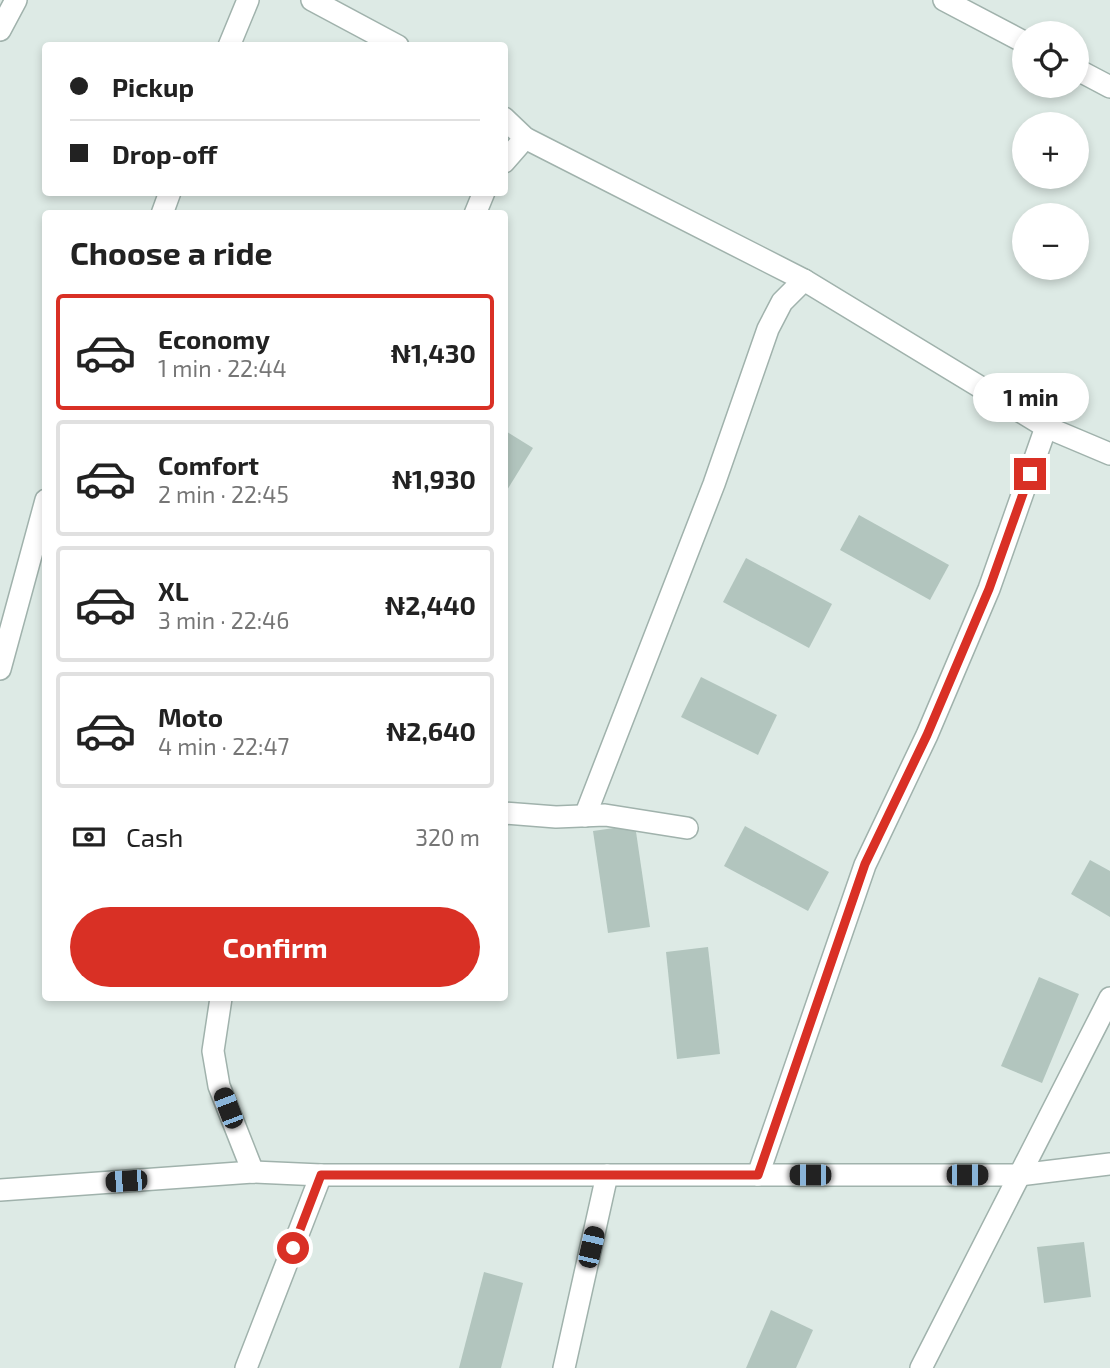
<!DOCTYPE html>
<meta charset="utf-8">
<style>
:root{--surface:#fff;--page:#f2f2f2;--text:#222;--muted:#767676;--line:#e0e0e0;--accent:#d93025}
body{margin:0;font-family:"Exo 2",sans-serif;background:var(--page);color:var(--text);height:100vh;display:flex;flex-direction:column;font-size:26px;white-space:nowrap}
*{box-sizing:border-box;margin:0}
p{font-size:23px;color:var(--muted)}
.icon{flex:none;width:38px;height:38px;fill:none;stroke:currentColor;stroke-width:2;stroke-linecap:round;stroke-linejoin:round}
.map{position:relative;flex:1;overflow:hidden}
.side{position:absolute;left:42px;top:210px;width:466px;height:791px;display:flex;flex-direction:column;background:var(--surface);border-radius:7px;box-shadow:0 4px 10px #0003}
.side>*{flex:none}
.hud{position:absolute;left:42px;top:42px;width:466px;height:154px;border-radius:7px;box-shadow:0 4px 10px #0003;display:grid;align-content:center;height:154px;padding:0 28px;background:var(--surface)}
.fabs{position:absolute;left:1012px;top:21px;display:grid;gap:14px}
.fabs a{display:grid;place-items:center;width:77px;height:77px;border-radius:50%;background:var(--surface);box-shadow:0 4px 10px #0003;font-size:35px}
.end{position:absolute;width:32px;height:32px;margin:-16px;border:9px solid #d93025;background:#fff;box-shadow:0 0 0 4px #fff}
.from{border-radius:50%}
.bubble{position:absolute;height:49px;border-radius:24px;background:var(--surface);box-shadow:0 4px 10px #0003;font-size:23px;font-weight:700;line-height:49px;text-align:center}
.car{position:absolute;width:21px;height:42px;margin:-21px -10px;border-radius:9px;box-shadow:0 0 5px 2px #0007;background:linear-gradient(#222 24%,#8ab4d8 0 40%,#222 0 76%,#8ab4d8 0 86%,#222 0)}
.hud b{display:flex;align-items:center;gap:24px;height:66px;font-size:26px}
.hud b+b{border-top:2px solid var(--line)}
.hud i{width:18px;height:18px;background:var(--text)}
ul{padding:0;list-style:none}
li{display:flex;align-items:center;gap:21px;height:116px;margin:0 14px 10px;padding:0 14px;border:4px solid var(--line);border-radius:7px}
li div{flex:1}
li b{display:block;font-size:26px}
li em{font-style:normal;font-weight:700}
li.current{border-color:var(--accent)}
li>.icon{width:63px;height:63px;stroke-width:1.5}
h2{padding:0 28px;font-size:32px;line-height:84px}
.pay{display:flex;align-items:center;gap:18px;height:77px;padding:0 28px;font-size:26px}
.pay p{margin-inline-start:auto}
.action{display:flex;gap:14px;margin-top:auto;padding:14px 28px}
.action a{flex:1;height:80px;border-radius:42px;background:var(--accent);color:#fff;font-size:28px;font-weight:700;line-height:80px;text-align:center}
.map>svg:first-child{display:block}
</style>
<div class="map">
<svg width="1110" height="1368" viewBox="0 0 1110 1368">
<rect width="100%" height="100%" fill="#ddeae5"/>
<g fill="#b2c5be">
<polygon points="504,430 533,448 504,495"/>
<polygon points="859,515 949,565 930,600 840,550"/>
<polygon points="746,558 832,604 809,648 723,602"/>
<polygon points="701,677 777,715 758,755 681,717"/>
<polygon points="635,825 650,927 608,933 593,831"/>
<polygon points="745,826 829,872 808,911 724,866"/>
<polygon points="1090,860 1110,871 1110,917 1071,894"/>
<polygon points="708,947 720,1054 677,1059 666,952"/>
<polygon points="1039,977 1079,994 1042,1083 1001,1066"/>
<polygon points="1084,1242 1091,1297 1044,1303 1037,1247"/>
<polygon points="484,1272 523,1283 501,1368 459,1368"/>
<polygon points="771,1310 813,1330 796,1368 746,1368"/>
</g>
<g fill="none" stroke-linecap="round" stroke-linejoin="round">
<defs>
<g id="minor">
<polyline points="312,0 398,46"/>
<polyline points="944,0 1024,42"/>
<polyline points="0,30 16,0"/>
<polyline points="229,46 248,0"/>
<polyline points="1076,69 1110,87"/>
<polyline points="504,118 525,138 804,280 1046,427 1110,454"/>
<polyline points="504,162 525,138"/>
<polyline points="162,214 170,192"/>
<polyline points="475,214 484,192"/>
<polyline points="0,669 46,500"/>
<polyline points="504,813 556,817 605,815 687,828"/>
<polyline points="585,816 714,484 768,329 782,302 804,280"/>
<polyline points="221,998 213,1051 219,1086 253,1172"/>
<polyline points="758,1175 865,865 927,735 989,589 1046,427"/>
<polyline points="0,1190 253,1172 321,1175 1019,1175 1110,1164"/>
<polyline points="246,1368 321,1175"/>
<polyline points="564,1368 607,1175"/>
<polyline points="921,1368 1110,998"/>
</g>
</defs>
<use href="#minor" stroke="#a0b2ac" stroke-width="24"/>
<use href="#minor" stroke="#fff" stroke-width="21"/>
</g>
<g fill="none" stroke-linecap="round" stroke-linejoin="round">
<polyline stroke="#d93025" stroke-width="9" points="293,1248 321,1175 758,1175 865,864 927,735 989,589 1030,474"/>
</g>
</svg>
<div class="fabs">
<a><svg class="icon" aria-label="locate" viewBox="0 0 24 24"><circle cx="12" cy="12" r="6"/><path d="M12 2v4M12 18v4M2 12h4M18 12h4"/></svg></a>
<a>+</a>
<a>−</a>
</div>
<i class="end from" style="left:293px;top:1248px"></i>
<i class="end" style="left:1030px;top:474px"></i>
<div class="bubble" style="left:973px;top:373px;width:116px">1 min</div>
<i class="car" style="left:228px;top:1108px;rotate:339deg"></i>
<i class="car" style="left:810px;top:1175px;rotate:270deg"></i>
<i class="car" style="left:967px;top:1175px;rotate:90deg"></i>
<i class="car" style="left:126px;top:1181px;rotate:266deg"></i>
<i class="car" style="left:591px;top:1247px;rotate:13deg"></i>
<div class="hud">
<b><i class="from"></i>Pickup</b>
<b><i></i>Drop-off</b>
</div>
<section class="side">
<h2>Choose a ride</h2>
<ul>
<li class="current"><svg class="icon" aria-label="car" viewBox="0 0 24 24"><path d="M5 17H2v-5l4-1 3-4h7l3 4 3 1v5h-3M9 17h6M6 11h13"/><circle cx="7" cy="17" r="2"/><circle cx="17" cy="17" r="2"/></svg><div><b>Economy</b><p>1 min · 22:44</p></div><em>₦1,430</em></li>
<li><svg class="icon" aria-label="car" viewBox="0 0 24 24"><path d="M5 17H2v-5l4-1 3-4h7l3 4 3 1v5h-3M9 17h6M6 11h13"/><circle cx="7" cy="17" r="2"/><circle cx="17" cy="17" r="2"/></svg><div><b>Comfort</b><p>2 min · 22:45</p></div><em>₦1,930</em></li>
<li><svg class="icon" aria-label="car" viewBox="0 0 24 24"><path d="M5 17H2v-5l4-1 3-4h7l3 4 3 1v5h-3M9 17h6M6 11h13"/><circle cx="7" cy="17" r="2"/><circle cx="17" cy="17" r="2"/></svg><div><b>XL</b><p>3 min · 22:46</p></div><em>₦2,440</em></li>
<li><svg class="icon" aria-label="car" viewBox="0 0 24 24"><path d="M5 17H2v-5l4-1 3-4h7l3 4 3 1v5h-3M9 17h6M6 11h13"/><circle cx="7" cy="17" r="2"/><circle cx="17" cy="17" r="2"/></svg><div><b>Moto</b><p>4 min · 22:47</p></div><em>₦2,640</em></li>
</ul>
<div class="pay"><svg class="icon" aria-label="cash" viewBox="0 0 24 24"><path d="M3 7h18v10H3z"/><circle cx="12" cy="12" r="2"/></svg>Cash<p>320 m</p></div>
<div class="action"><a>Confirm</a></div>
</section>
</div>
